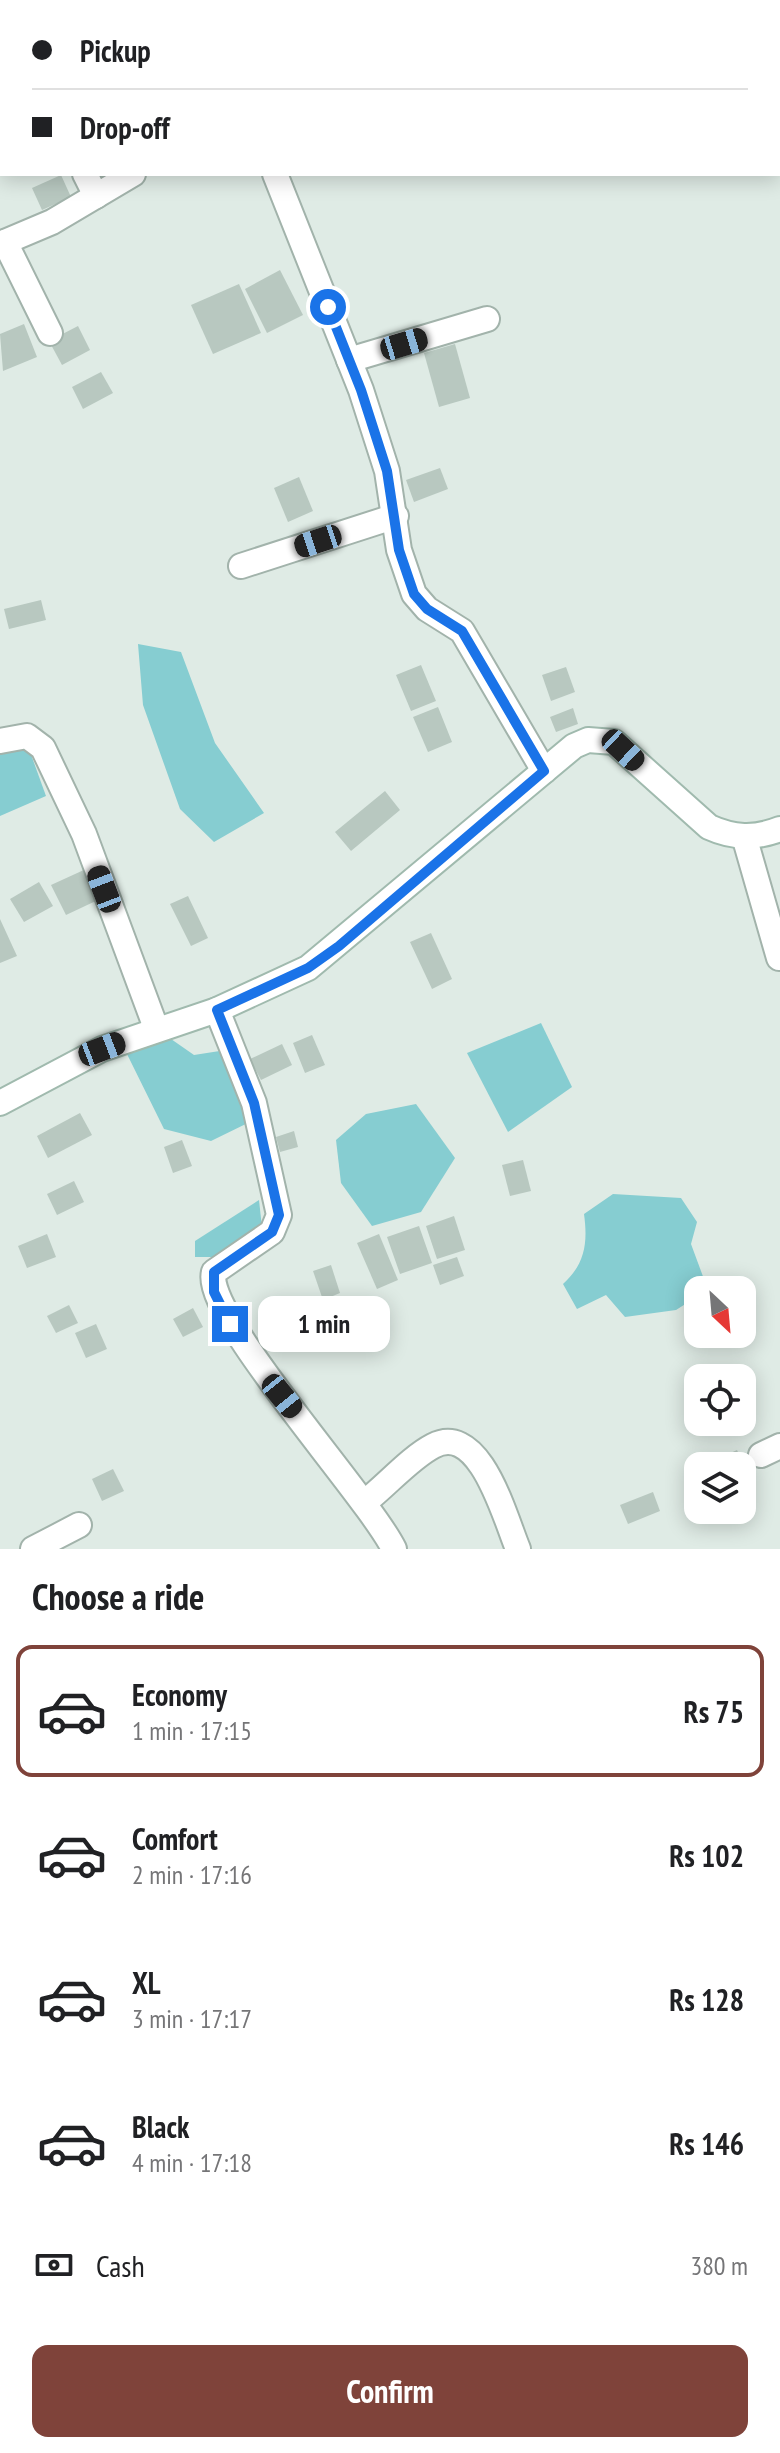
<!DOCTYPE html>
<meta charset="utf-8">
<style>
:root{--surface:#fff;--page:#f6f6f6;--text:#202124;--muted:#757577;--line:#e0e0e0;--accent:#7f433a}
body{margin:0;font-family:"PT Sans Narrow",sans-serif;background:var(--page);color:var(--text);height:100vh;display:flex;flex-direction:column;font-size:30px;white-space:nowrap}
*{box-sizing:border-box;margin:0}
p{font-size:26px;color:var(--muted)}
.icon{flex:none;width:44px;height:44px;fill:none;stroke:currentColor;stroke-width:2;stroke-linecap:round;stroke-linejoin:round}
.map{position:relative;height:1549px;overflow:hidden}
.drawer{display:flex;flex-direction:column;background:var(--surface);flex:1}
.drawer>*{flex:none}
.top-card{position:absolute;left:0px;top:0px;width:780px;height:176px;box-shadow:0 4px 20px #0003;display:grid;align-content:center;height:176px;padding:0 32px;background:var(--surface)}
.needle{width:52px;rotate:154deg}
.buttons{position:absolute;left:684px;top:1276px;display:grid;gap:16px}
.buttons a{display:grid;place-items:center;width:72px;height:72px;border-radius:16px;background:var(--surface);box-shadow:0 4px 20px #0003;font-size:40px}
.end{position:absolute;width:36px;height:36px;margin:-18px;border:10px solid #1a73e8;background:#fff;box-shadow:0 0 0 4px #fff}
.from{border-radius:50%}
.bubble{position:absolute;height:56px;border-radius:16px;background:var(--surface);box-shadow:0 4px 20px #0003;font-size:26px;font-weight:700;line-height:56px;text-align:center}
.car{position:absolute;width:24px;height:48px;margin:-24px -12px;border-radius:10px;box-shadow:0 0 6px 2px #0007;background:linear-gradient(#222 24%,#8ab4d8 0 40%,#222 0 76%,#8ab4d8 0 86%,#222 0)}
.top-card b{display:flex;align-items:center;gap:28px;height:76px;font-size:30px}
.top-card b+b{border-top:2px solid var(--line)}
.top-card i{width:20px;height:20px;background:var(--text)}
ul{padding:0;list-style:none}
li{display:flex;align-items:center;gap:24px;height:132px;margin:0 16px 12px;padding:0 16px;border:4px solid transparent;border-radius:16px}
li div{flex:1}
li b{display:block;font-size:30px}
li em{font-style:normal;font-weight:700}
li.current{border-color:var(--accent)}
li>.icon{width:72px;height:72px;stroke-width:1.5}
h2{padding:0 32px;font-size:36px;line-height:96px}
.pay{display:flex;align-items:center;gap:20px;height:88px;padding:0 32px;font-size:30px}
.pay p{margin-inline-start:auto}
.action{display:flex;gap:16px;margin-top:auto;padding:16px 32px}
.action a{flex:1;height:92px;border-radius:16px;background:var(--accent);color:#fff;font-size:32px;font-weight:700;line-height:92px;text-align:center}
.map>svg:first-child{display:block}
</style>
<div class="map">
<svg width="780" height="1549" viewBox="0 0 780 1549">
<rect width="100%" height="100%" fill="#dfebe5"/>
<g fill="#86cdd1">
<polygon points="138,644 181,652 215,743 264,813 214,842 180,809 143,705"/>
<polygon points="29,749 46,796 0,816 0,751"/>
<polygon points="541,1023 572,1087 508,1132 467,1053"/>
<polygon points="171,1039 194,1055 226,1050 256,1119 211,1141 164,1129 125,1050"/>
<polygon points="416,1104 455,1158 421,1212 372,1226 341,1183 336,1140 366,1114"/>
<path d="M613,1194L681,1198L697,1222L691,1244L708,1290H698V1296L676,1310L625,1317L606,1295L577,1309L563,1284C585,1264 588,1243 584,1214Z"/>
<polygon points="259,1200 263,1237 241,1257 195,1257 195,1241"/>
</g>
<g fill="#b8c8c0">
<polygon points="61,175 71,197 42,210 32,188"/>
<polygon points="280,270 303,315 267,333 245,289"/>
<polygon points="239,284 261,333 213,354 191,305"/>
<polygon points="24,324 37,357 3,371 0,334"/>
<polygon points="78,326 90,350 62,365 49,341"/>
<polygon points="455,344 470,398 439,407 424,353"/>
<polygon points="101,372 113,393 83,409 72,387"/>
<polygon points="440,468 448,489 414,502 406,480"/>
<polygon points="299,477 313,511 288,522 274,488"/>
<polygon points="41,600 46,620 9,629 4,609"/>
<polygon points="421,665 436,701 411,711 396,675"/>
<polygon points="566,667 575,692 551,701 542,675"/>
<polygon points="438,707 452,742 428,752 413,717"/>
<polygon points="573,708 578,724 556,732 550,717"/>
<polygon points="385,791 400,810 351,851 335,832"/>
<polygon points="86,869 100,899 66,915 51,885"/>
<polygon points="39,882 53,906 24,922 10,899"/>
<polygon points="188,896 208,938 191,946 170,904"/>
<polygon points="0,919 17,956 0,963"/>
<polygon points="431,933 452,979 432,989 410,942"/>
<polygon points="312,1035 325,1065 305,1073 293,1043"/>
<polygon points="282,1044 292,1065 261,1080 250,1059"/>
<polygon points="80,1113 92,1135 48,1158 37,1136"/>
<polygon points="294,1131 298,1147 280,1152 276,1137"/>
<polygon points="182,1140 192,1166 173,1173 164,1147"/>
<polygon points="523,1160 531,1191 510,1196 502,1165"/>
<polygon points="74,1181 84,1202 57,1215 47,1194"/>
<polygon points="454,1216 465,1250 437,1259 426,1226"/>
<polygon points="419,1226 432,1263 400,1274 387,1237"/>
<polygon points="47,1234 56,1257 27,1268 18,1246"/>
<polygon points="379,1234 398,1280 377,1289 357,1243"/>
<polygon points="457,1257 464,1276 440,1285 433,1265"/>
<polygon points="331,1265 340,1293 323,1300 313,1271"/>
<polygon points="69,1305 78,1323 56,1333 47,1316"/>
<polygon points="193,1308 203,1327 183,1337 173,1319"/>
<polygon points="96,1324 107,1349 86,1358 75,1333"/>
<polygon points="743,1368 748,1381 742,1383 742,1378 720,1378"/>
<polygon points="737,1450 751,1482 742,1486 742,1466 702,1466"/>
<polygon points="113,1469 124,1491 102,1501 92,1479"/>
<polygon points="653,1492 660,1511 628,1524 620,1505"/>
</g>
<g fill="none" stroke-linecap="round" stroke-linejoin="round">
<defs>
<g id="street">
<polyline points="190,0 191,2"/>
<polyline points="475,2 480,0"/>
<polyline points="85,174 96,196"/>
<polyline points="275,174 361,390 387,471 399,550 414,594 427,609 462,631 544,771"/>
<polyline points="5,242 50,333"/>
<polyline points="0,244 52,222 133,174"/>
<polyline points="349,360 487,319"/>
<polyline points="241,566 396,516"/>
<polyline points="0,741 27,736 43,748 84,834 156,1028"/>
<polyline points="744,836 779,958"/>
<path d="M217,1010L254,1103L279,1215L272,1232L214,1272C201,1313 368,1496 394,1549"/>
<polyline points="761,1455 780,1446"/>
<path d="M365,1502C387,1485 410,1458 433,1446C480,1421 505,1518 518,1549"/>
<polyline points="33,1549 79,1525"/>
</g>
<path id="secondary" d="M0,1103L102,1049L217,1010L308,968L574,746L588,740L614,742L709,827C733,838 755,839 780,829"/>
</defs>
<use href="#street" stroke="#a2b3ab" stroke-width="28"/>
<use href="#secondary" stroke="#a0baae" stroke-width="28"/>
<use href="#street" stroke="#fff" stroke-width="24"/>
<use href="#secondary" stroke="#fff" stroke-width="24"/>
</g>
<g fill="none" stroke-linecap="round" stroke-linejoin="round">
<polyline stroke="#1a73e8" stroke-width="10" points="230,1324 214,1292 214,1272 272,1232 279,1215 254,1103 217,1010 308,968 339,946 544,771 462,631 427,609 414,594 399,550 387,471 361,390 328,307"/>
</g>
</svg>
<div class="buttons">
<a><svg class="needle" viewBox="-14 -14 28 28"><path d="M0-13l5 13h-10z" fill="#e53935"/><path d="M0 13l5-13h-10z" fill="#757577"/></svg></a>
<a><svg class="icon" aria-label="locate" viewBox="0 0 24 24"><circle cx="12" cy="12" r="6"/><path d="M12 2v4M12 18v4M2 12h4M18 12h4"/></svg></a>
<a><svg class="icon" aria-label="layers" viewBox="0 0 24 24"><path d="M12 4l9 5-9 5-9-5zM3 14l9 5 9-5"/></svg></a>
</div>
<i class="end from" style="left:328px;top:307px"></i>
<i class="end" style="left:230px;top:1324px"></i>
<div class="bubble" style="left:258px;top:1296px;width:132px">1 min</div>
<i class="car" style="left:404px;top:344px;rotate:73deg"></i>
<i class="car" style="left:318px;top:541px;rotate:252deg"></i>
<i class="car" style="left:623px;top:750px;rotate:133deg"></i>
<i class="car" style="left:104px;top:889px;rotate:339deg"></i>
<i class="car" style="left:102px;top:1049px;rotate:69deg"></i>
<i class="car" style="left:282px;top:1396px;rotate:141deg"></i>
<div class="top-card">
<b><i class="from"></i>Pickup</b>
<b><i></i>Drop-off</b>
</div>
</div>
<section class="drawer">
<h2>Choose a ride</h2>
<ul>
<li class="current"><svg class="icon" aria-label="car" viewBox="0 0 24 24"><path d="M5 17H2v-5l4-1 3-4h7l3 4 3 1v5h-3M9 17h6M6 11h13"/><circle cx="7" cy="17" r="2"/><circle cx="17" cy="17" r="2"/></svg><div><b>Economy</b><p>1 min · 17:15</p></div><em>Rs 75</em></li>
<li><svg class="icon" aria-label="car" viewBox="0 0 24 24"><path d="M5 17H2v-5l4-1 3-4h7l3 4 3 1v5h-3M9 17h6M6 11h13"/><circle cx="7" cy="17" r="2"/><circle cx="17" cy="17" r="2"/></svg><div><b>Comfort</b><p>2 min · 17:16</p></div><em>Rs 102</em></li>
<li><svg class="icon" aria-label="car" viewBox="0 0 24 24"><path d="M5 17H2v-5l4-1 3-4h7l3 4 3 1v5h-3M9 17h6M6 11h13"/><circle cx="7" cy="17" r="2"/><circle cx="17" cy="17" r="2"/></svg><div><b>XL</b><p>3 min · 17:17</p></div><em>Rs 128</em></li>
<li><svg class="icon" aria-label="car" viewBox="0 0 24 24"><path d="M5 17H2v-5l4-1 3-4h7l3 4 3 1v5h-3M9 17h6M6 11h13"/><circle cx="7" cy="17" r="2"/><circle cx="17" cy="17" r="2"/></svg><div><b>Black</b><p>4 min · 17:18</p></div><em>Rs 146</em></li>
</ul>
<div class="pay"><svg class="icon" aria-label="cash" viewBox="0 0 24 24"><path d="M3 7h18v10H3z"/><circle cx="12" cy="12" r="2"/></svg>Cash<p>380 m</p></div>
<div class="action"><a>Confirm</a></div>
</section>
